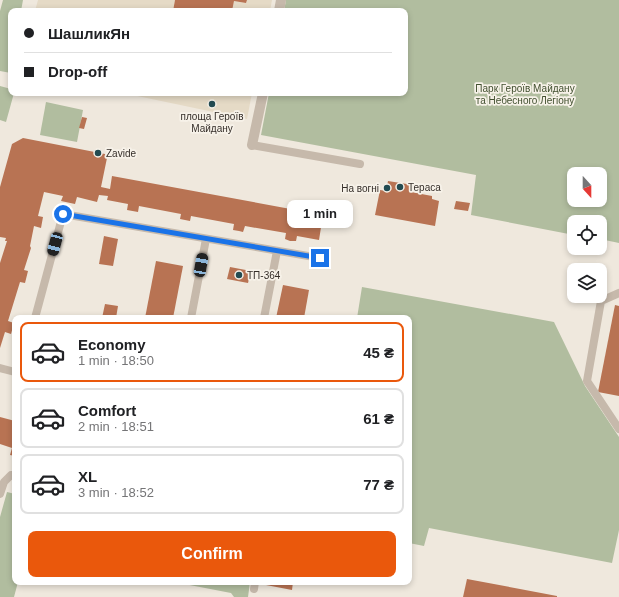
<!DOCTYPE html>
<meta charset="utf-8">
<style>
:root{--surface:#fff;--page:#f2f2f2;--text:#202124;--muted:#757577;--line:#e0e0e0;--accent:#ea580c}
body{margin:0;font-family:Arial,sans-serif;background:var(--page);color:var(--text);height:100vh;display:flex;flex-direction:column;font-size:15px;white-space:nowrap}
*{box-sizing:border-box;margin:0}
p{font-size:13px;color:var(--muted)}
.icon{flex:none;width:22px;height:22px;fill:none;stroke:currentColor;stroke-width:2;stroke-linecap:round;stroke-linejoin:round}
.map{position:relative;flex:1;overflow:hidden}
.drawer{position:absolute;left:12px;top:315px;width:400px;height:270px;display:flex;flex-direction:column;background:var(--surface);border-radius:8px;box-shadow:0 2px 6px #0003}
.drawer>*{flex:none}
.guide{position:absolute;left:8px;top:8px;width:400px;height:88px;border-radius:8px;box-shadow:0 2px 6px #0003;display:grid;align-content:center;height:88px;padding:0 16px;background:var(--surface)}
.needle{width:26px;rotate:159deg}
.fabs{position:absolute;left:567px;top:167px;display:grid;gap:8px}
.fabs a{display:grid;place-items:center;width:40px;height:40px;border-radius:8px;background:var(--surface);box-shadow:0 2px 6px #0003;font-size:20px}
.end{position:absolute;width:18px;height:18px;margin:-9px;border:5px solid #1a73e8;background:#fff;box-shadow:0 0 0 2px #fff}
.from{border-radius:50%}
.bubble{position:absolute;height:28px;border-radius:8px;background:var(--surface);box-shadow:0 2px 6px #0003;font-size:13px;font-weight:800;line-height:28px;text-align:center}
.car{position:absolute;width:12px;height:24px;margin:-12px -6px;border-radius:5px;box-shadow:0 0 3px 1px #0007;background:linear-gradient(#222 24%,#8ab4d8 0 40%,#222 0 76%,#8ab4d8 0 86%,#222 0)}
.guide b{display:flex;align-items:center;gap:14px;height:38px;font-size:15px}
.guide b+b{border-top:1px solid var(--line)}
.guide i{width:10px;height:10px;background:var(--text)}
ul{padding:7px 0 0;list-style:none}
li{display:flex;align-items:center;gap:12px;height:60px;margin:0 8px 6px;padding:0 8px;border:2px solid var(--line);border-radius:8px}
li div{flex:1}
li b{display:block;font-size:15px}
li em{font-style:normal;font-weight:800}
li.active{border-color:var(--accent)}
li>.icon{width:36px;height:36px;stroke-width:1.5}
.cta{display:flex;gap:8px;margin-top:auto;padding:8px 16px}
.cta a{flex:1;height:46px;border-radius:8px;background:var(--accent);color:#fff;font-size:16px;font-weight:800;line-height:46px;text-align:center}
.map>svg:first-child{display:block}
</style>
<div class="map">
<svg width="619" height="597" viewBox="0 0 619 597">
<rect width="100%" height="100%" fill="#efe8dd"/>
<g fill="#b1bd9f" fill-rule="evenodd">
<polygon points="3,0 23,0 21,11 11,11 11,73 0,71 0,11"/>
<path d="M286,0H619V243L600,239V222H574V235L471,215L476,175L261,135L269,93H405V11H284ZM574,174H600V200H574Z"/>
<polygon points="0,86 11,89 11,93 14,93 6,122 0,120"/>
<polygon points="46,102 83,110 77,142 40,135"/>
<polygon points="362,287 554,322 585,386 619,437 619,530 612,563 429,528 424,546 409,543 409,318 357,318"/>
<polygon points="7,492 15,494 15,582 18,582 14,597 0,597 0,517"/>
<polygon points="174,582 250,582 248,597 234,597 231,593"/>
</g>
<g fill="#e5dac6">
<polygon points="38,0 175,0 173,11 35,11"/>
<polygon points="247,0 272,0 270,11 232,11 234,1 246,3"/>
<polygon points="123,93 252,93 247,119"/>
</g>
<g fill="#b87353">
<polygon points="175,0 247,0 246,3 234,1 232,11 173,11"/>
<polygon points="82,117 87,118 84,129 79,128"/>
<polygon points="23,138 105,154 107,158 101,187 110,189 112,176 323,215 319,240 297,236 296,241 290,241 285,239 286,233 245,226 243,232 239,231 233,230 234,224 191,216 190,221 180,219 181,214 139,206 138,212 127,210 128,204 107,200 108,196 99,195 97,202 77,197 75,204 61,201 63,196 44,192 38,216 43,217 41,228 34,226 30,246 31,248 24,270 28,271 25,283 20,282 8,321 14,323 11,334 5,332 0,348 0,263 7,241 5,241 6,238 0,237 0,187 12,144"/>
<polygon points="388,181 413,185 411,192 432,196 432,199 439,201 435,226 375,215 380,190 386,191"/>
<polygon points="456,201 470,203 468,211 454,209"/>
<polygon points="104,236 118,239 113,266 99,264"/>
<polygon points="156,261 183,266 173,318 145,318"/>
<polygon points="230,267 251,271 248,283 227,279"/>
<polygon points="283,285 309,290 304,318 276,318"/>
<polygon points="105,304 118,306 116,318 102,318"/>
<polygon points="615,305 619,306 619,396 598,392"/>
<polygon points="0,417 15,421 15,456 10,455 12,448 0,444"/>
<polygon points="467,579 557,596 557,597 463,597"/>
<polygon points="267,582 293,582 292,590 266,585"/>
</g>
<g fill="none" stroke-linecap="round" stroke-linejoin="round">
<g stroke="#c6b9ab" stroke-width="8">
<polyline points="252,145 360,164"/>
<polyline points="619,293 601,301 587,381 619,429"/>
<polyline points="35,318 63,214 320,258"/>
<polyline points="191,318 206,239"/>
<polyline points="264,318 277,251"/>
<polyline points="0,368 15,372"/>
<polyline points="0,494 4,482 11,475 15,476"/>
<polyline points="254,589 255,582"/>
</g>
<g stroke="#c6b9ab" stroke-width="10">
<polyline points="279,11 281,0"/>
<polyline points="252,145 263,93"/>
</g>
</g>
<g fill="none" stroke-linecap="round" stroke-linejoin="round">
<polyline stroke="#1a73e8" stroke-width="5" points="63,214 320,258"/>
</g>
<g fill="#234b51" stroke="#f7f2e9" stroke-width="1.5">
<circle cx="212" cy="104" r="4"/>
<circle cx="98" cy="153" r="4"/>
<circle cx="400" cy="187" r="4"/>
<circle cx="387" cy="188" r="4"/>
<circle cx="239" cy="275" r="4"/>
</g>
<g text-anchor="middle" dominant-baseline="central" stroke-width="3.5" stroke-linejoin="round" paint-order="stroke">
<g font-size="10" fill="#425030" stroke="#f7f2e9">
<text x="525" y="88">Парк Героїв Майдану<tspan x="525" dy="12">та Небесного Легіону</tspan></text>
</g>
<g font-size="10" fill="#352e29" stroke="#f7f2e9" text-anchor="start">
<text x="212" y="116" text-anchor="middle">площа Героїв<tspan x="212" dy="12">Майдану</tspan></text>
<text x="106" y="153">Zavide</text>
<text x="408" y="187">Тераса</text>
<text x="379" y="188" text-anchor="end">На вогні</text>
<text x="247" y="275">ТП-364</text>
</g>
</g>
</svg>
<div class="fabs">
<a><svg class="needle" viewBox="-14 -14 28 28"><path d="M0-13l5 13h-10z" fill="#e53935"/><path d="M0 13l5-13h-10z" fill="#757577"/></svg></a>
<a><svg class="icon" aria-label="locate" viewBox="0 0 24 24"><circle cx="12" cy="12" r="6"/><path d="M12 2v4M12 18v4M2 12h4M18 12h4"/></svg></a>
<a><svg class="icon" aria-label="layers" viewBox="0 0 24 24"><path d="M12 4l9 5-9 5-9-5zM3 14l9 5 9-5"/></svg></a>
</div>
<i class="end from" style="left:63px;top:214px"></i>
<i class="end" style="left:320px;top:258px"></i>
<div class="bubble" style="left:287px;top:200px;width:66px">1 min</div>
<i class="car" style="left:55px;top:244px;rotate:195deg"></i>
<i class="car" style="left:201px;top:265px;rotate:10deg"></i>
<div class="guide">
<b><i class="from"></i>ШашликЯн</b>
<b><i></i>Drop-off</b>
</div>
<section class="drawer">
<ul>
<li class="active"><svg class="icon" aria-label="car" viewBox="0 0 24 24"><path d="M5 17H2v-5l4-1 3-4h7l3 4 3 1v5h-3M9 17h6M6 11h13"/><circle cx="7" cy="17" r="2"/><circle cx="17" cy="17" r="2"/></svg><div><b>Economy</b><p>1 min · 18:50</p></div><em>45 ₴</em></li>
<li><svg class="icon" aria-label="car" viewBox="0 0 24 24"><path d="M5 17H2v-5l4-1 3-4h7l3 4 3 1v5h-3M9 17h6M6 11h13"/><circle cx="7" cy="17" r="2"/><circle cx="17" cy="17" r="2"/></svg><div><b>Comfort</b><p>2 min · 18:51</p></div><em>61 ₴</em></li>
<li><svg class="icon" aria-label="car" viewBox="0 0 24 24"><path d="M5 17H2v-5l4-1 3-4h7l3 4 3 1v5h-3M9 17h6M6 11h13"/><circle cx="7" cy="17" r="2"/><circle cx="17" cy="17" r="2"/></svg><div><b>XL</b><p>3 min · 18:52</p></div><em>77 ₴</em></li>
</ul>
<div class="cta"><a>Confirm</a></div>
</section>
</div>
